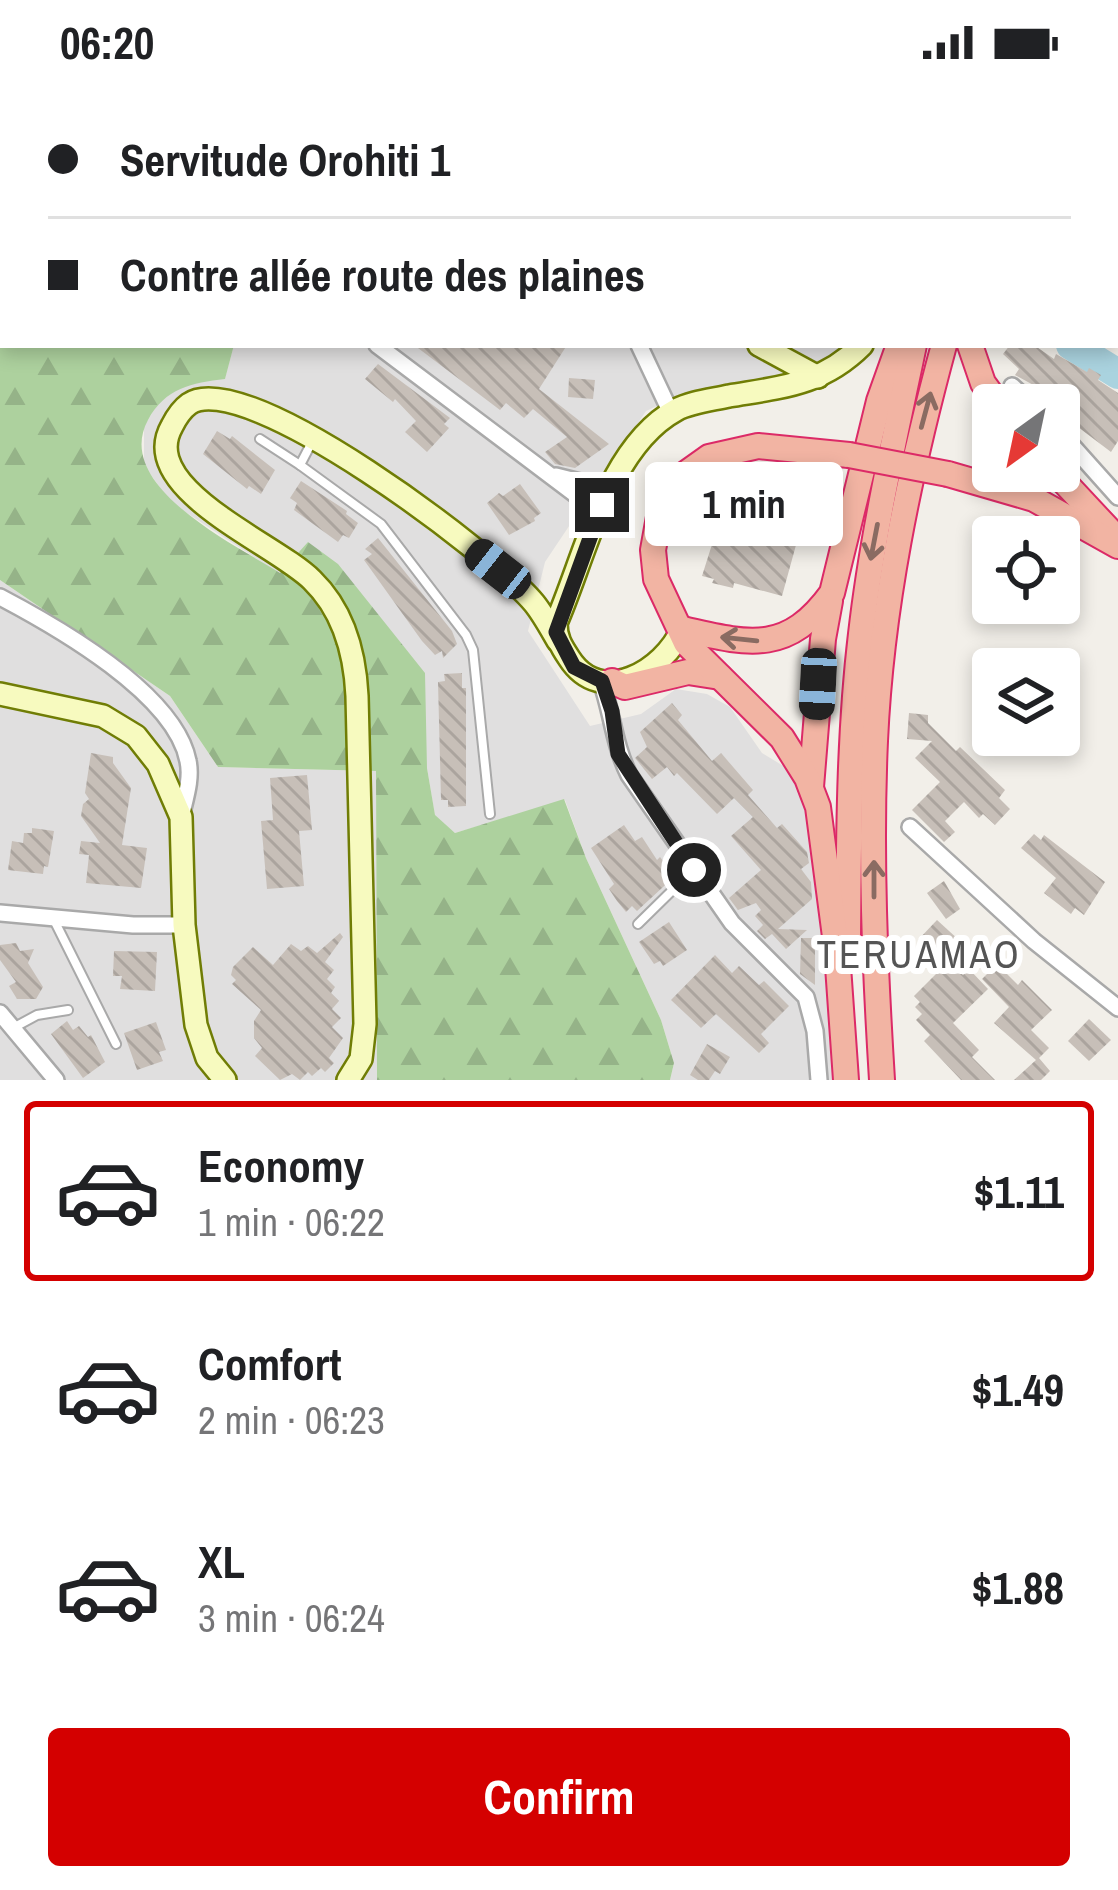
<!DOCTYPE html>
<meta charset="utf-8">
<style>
:root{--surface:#fff;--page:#f6f6f6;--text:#202124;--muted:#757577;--line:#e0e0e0;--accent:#d40000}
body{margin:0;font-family:"Archivo Narrow",sans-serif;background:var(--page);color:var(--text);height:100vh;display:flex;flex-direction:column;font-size:45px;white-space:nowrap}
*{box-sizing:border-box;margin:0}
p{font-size:39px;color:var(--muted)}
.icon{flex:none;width:66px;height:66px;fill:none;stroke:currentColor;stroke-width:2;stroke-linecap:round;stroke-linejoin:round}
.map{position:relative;height:996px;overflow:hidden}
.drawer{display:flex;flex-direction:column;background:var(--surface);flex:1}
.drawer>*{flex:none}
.top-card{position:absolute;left:0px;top:0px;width:1119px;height:264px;box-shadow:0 6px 18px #0003;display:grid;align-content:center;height:264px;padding:0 48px;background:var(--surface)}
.needle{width:78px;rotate:213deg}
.buttons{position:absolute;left:972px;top:300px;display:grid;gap:24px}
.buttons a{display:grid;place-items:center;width:108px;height:108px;border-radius:12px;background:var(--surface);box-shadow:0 6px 18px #0003;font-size:60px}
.end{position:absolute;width:54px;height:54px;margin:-27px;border:15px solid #222;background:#fff;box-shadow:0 0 0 6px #fff}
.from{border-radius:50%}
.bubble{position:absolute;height:84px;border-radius:12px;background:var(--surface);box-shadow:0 6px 18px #0003;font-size:39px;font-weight:700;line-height:84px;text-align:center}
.car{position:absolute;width:36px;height:72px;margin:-36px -18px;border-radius:15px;box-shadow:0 0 9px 3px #0007;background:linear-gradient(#222 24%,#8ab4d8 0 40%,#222 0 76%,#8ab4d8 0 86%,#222 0)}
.top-card b{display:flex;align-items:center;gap:42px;height:114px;font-size:45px}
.top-card b+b{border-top:3px solid var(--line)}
.top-card i{width:30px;height:30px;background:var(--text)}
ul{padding:21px 0 0;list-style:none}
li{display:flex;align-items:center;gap:36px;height:180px;margin:0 24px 18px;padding:0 24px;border:6px solid transparent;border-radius:12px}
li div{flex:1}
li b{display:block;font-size:45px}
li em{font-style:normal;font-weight:700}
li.selected{border-color:var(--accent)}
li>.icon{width:108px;height:108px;stroke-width:1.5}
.primary-button{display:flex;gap:24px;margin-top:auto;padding:24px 48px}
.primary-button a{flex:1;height:138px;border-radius:12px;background:var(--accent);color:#fff;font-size:48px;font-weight:700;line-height:138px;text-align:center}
.status{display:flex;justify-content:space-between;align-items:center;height:84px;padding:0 60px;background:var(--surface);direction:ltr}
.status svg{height:33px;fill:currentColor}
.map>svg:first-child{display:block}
</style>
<div class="status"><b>06:20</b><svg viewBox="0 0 49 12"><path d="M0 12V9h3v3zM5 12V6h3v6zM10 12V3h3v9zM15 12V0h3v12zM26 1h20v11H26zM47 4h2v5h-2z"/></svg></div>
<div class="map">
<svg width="1118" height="996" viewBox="0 0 1118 996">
<defs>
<pattern id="forest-firs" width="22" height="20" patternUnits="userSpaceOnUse" patternTransform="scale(3)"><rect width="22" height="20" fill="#add19e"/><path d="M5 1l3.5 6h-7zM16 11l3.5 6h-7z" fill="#95b388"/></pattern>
<pattern id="building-back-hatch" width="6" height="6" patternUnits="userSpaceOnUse" patternTransform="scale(3)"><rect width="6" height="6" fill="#c7bfb8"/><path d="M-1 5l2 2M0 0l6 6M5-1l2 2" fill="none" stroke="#aba49e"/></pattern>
</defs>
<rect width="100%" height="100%" fill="#f2efe9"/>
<g fill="#e0dfdf">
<polygon points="56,0 763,0 770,3 58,3"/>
<polygon points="234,261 852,261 804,288 679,312 646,327 545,478 528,547 590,642 641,630 676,605 707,610 730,623 762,669 785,683 801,706 817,760 838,996 670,996 674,979 661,936 586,774 565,716 455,749 435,732 427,684 280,490 170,418 144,381 144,342 162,313 193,298 225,294"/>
<polygon points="0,496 170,612 218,683 376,687 377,996 0,996"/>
</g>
<path fill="url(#forest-firs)" d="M0,0L58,3H3V261H234L225,295C192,299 165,304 148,336C112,402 236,461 280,489L308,458L338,480L425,589L427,684L435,731L455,749L564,715L586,774L661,936L674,979L670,996H377L376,687L218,683L170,612L0,496Z"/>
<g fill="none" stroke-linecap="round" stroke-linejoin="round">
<g stroke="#aad3df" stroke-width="30">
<polyline points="795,0 801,3"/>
<polyline points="1071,261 1118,290"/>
</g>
</g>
<g fill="url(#building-back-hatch)">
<polygon points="414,261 567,261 539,305 609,360 575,384 555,380 545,368 567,353 533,325 524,334 506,319 500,326"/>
<polygon points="1010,261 1034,261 1054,275 1056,270 1087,288 1089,284 1101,291 1098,296 1118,309 1118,357 1111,368 1074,340 1077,335 1046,315 1048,309 1015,291 1019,285 1003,270"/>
<polygon points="378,280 450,334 444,340 449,344 427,368 405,348 416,337 395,315 393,318 365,295"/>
<polygon points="569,294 595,296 593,315 568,313"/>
<polygon points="217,347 230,355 232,352 275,386 261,410 249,402 247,405 203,370"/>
<polygon points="301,397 347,427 346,430 358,439 349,454 343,451 338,458 294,426 297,419 290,414"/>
<polygon points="520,400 541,429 534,434 535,437 509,451 487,419 499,409 503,412"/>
<polygon points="757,429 795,439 791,459 796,461 782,512 734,499 733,504 712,499 714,495 702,492 720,435 754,445"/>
<polygon points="378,454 452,547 457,560 443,574 442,567 435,571 422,557 364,476 372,470 365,465"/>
<polygon points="462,589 462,604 466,604 466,722 448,723 448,716 441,716 438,598 445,597 444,590"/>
<polygon points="672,619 682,631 678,636 712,677 721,669 753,706 748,711 777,744 782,740 807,768 809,779 801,785 811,798 812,815 778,845 807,846 786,865 772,850 765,855 757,847 763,841 755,832 761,826 756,819 738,826 729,814 761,786 731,752 753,733 734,714 717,730 677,689 674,692 667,683 652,695 635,674 647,663 640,648"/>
<polygon points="909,629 928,631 928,639 956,667 960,663 1005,706 999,714 1010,725 995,741 983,730 979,734 964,718 945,737 955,748 944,758 912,726 940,698 915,674 932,657 907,655"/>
<polygon points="91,669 113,673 113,679 131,704 122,761 147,764 141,804 86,799 89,771 79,770 81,757 100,759 81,732 83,720 89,715 85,709"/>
<polygon points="307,691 312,746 299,747 304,802 267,805 261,737 273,736 270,694"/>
<polygon points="624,741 635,757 642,753 657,776 660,773 675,792 637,827 632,822 626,828 617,817 609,805 614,800 591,764"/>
<polygon points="32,744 54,747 48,783 44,782 43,790 8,786 12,757 23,759 24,749 32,749"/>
<polygon points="1034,750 1041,756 1044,751 1105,798 1084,831 1075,824 1071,830 1044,809 1056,794 1021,764"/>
<polygon points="944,797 960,825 946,835 927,809"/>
<polygon points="937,836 960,857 941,877 918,856"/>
<polygon points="669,838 687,866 663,882 660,877 654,880 639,858"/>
<polygon points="340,849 343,853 325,878 334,886 327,895 335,903 331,909 339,917 332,925 341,934 332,943 343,954 329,974 334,979 325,988 321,984 312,992 308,988 300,996 292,990 280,996 255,972 262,964 254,954 254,937 261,926 232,900 236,896 231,891 233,883 253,863 273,881 291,860 301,867 308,862 317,869"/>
<polygon points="801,854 815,854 815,901 800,890"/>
<polygon points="16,859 20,867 34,865 28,879 43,903 36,915 17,915 9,902 16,898 0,876 0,861"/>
<polygon points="114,867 157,868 155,907 120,905 122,892 113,892"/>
<polygon points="715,871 732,889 739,882 759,901 764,897 789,922 761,950 769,959 759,969 716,930 701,944 671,916"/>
<polygon points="949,877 963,891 969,885 988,905 953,939 979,966 972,973 995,996 961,996 924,957 930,951 916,936 922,930 915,923 920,918 914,912"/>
<polygon points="997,880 1018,901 1022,896 1052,926 1031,946 1049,964 1039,974 1050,987 1041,996 1014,996 1036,976 994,939 1009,923 982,895"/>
<polygon points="1089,935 1111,956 1089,977 1068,957"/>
<polygon points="67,937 73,946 79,942 88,953 91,951 105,978 83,994 51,950"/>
<polygon points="156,938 166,966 159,968 163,977 137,986 124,949"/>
<polygon points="707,960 730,973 720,990 715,987 709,996 698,996 690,991"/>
</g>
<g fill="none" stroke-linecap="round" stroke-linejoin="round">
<defs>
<g id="service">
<polyline points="419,3 421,0"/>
<polyline points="532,3 534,0"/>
<polyline points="260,355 300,381"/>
<polyline points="313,356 300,381 381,440 466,551 473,566 490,730"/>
<polyline points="54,836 116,960"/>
<polyline points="638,840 693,786"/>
<polyline points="13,944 37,931 68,926"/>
</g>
<g id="minor">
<polyline points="76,0 78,3"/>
<polyline points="902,0 907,3"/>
<polyline points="1116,25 1118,22"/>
<polyline points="1116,133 1118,134"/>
<polyline points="377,261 600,429"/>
<polyline points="639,261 671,329"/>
<polyline points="1012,302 1033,321"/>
<polyline points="1059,347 1118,413"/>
<polyline points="556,392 592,401 613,399"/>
<path d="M0,513C57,543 175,610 188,677C192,695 185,715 181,733"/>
<path d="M601,597C612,628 614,661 629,691L732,839L806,913L815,947L819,996"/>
<polyline points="910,743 1034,857 1118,924"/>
<polyline points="0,829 133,841 184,841"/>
<polyline points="0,929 56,996"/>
</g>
<g id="secondary">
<polyline points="361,0 364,3"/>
<polyline points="965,3 966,0"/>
<polyline points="759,261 818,293"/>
<path d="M682,545C664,587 601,624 569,574C561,562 556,554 556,539C585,473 608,363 676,326C691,318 711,316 729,312C782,303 822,301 862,261"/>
<polyline points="0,610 103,632 136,652 158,680 181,733 184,841 196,941 207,974 225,996"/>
<path d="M348,996L361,975L365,940L357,612C355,570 344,527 312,496C275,459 136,405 172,342C176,334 182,325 189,320C244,281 495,472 534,519C543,530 551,545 558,557"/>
</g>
<g id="trunk">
<polyline points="1001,3 1002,0"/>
<polyline points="1037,3 1038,0"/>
<polyline points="970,261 983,299 999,321"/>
<polyline points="1054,387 1109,446"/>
<polyline points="948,390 1034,415 1118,462"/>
<path d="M682,545C749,560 787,571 832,509L879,317L899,261"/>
<polyline points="612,597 625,603 688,588 720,593"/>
<polyline points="811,703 823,555 830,517"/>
<path d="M848,853C849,752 849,651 861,550C872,453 894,357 914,261"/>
<polyline points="846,996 837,868 818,723 807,694 782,654 686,559 656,495 653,466 659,433 671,400 709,373 758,362 849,371"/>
<path d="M882,996C875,883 870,770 875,657C881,523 909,390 944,261"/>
</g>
</defs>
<use href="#service" stroke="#a9a9a9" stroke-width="12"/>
<use href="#minor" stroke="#a9a9a9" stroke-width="20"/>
<use href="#secondary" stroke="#707d05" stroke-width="26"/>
<use href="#trunk" stroke="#dc2a67" stroke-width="28"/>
<use href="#service" stroke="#fff" stroke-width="8"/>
<use href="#minor" stroke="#fff" stroke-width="15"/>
<use href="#secondary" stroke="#f7fabf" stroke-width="21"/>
<use href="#trunk" stroke="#f2b4a3" stroke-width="24"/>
<defs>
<polyline id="trunk-bridge" points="849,371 948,390"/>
</defs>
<use href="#trunk-bridge" stroke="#dc2a67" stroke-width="28" stroke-linecap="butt"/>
<use href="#trunk-bridge" stroke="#f2b4a3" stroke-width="24"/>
</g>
<defs><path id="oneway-shaft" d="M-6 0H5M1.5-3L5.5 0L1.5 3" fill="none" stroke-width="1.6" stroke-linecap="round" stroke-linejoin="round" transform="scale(3)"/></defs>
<g stroke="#8a6b62">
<use href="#oneway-shaft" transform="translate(926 326) rotate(-75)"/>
<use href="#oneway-shaft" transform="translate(874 458) rotate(101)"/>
<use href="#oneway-shaft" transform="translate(739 555) rotate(-174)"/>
<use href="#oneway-shaft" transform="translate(874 795) rotate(-90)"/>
</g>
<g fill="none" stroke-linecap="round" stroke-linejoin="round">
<polyline stroke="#222" stroke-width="15" points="602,421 556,548 574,583 602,597 612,627 618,670 694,786"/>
</g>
<g text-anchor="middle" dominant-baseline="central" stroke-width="12" stroke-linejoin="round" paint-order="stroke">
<g font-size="39" letter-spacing="3" fill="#555" stroke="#fff">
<text x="919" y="870">TERUAMAO</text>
</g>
</g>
</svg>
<div class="buttons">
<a><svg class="needle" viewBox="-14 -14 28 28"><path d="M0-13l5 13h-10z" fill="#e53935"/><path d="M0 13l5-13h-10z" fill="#757577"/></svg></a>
<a><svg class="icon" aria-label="locate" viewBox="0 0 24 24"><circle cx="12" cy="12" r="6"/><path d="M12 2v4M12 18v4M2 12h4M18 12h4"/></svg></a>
<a><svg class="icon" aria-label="layers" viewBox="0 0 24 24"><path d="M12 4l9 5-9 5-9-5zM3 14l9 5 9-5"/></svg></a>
</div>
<i class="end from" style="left:694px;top:786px"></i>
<i class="end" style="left:602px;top:421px"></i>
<div class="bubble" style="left:645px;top:378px;width:198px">1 min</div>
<i class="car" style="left:498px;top:485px;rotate:308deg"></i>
<i class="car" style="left:818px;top:600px;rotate:183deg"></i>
<div class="top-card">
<b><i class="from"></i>Servitude Orohiti 1</b>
<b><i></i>Contre allée route des plaines</b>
</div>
</div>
<section class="drawer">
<ul>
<li class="selected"><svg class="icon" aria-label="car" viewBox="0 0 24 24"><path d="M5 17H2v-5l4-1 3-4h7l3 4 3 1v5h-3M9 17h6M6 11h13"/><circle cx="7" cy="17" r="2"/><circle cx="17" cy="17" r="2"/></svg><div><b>Economy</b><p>1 min · 06:22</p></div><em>$1.11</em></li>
<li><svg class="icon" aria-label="car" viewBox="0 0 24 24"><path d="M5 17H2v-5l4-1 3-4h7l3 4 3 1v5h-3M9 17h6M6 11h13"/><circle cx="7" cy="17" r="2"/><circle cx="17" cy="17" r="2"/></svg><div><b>Comfort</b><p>2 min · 06:23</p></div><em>$1.49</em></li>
<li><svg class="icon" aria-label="car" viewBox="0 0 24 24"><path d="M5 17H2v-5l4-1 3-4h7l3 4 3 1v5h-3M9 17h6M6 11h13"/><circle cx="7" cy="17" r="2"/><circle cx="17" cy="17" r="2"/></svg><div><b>XL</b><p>3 min · 06:24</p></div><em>$1.88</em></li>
</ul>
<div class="primary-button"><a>Confirm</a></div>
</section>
